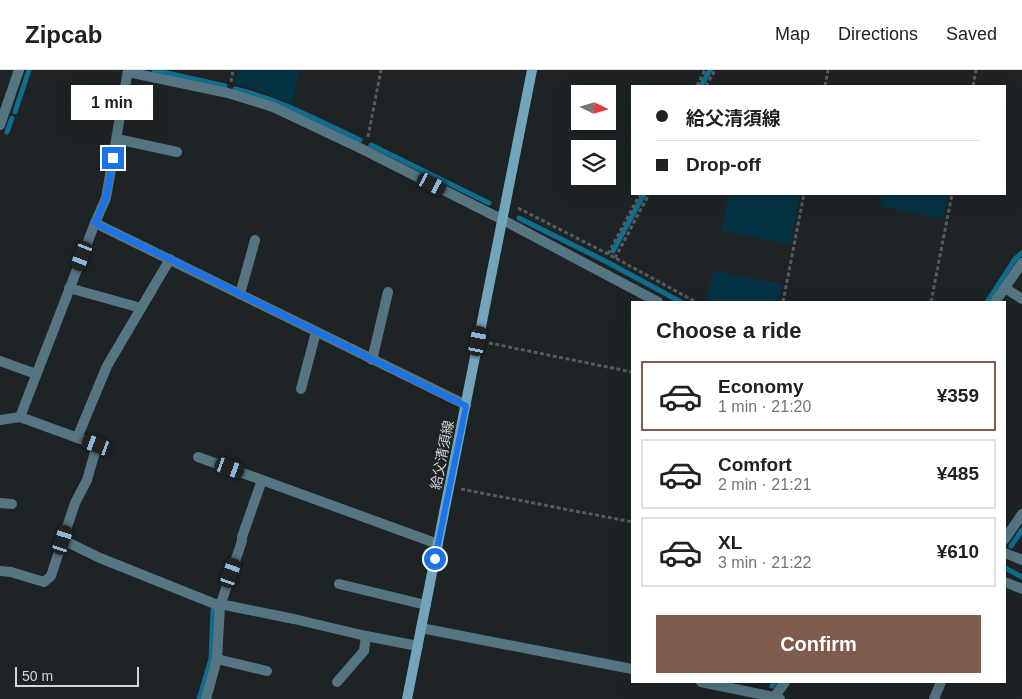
<!DOCTYPE html>
<meta charset="utf-8">
<style>
:root{--surface:#fff;--page:#f2f2f2;--text:#202124;--muted:#757577;--line:#e0e0e0;--accent:#7e5b4a}
body{margin:0;font-family:Helvetica,"Noto Sans JP",sans-serif;background:var(--page);color:var(--text);height:100vh;display:flex;flex-direction:column;font-size:19px;white-space:nowrap}
*{box-sizing:border-box;margin:0}
p{font-size:16px;color:var(--muted)}
.icon{flex:none;width:28px;height:28px;fill:none;stroke:currentColor;stroke-width:2;stroke-linecap:round;stroke-linejoin:round}
.map{position:relative;flex:1;overflow:hidden}
.side{position:absolute;left:631px;top:231px;width:375px;height:382px;display:flex;flex-direction:column;background:var(--surface);border-radius:0px;box-shadow:0 5px 20px #0002}
.side>*{flex:none}
.guide{position:absolute;left:631px;top:15px;width:375px;height:110px;border-radius:0px;box-shadow:0 5px 20px #0002;display:grid;align-content:center;height:110px;padding:0 25px;background:var(--surface)}
.needle{width:32px;rotate:95deg}
.controls{position:absolute;left:571px;top:15px;display:grid;gap:10px}
.controls a{display:grid;place-items:center;width:45px;height:45px;border-radius:0px;background:var(--surface);box-shadow:0 5px 20px #0002;font-size:25px}
.scale{position:absolute;left:15px;bottom:12px;width:124px;box-sizing:border-box;padding-left:5px;border:2px solid #d2d6d7;border-top:0;font-size:14px;line-height:18px;white-space:nowrap;color:#d2d6d7;-webkit-text-stroke:4px #1e2326;paint-order:stroke}
.end{position:absolute;width:22px;height:22px;margin:-11px;border:6px solid #1a73e8;background:#fff;box-shadow:0 0 0 2px #fff}
.from{border-radius:50%}
.bubble{position:absolute;height:35px;border-radius:0px;background:var(--surface);box-shadow:0 5px 20px #0002;font-size:16px;font-weight:800;line-height:35px;text-align:center}
.car{position:absolute;width:15px;height:30px;margin:-15px -8px;border-radius:6px;box-shadow:0 0 4px 1px #0007;background:linear-gradient(#222 24%,#8ab4d8 0 40%,#222 0 76%,#8ab4d8 0 86%,#222 0)}
.guide b{display:flex;align-items:center;gap:18px;height:48px;font-size:19px}
.guide b+b{border-top:1px solid var(--line)}
.guide i{width:12px;height:12px;background:var(--text)}
ul{padding:0;list-style:none}
li{display:flex;align-items:center;gap:15px;height:70px;margin:0 10px 8px;padding:0 15px;border:2px solid var(--line);border-radius:0px}
li div{flex:1}
li b{display:block;font-size:19px}
li em{font-style:normal;font-weight:800}
li.selected{border-color:var(--accent)}
li>.icon{width:45px;height:45px;stroke-width:1.5}
h2{padding:0 25px;font-size:22px;line-height:60px}
.button{display:flex;gap:10px;margin-top:auto;padding:10px 25px}
.button a{flex:1;height:58px;border-radius:0px;background:var(--accent);color:#fff;font-size:20px;font-weight:800;line-height:58px;text-align:center}
header{display:flex;align-items:center;gap:30px;box-sizing:border-box;height:70px;padding:0 25px;background:var(--surface);border-bottom:1px solid var(--line)}
header strong{font-size:24px}
nav{display:flex;gap:28px;margin-inline-start:auto;font-size:18px}
.map>svg:first-child{display:block}
</style>
<header>
<strong>Zipcab</strong>
<nav><a>Map</a><a>Directions</a><a>Saved</a></nav>
</header>
<div class="map">
<svg width="1022" height="629" viewBox="0 0 1022 629">
<rect width="100%" height="100%" fill="#1e2326"/>
<g fill="#053242">
<polygon points="238,0 300,0 292,35 256,19 235,14"/>
<polygon points="729,124 800,124 790,174 721,161"/>
<polygon points="878,124 949,124 943,149 880,136 882,128 878,127"/>
<polygon points="714,201 782,214 779,232 706,232"/>
</g>
<g fill="none" stroke-linecap="round" stroke-linejoin="round">
<g stroke="#106d8d" stroke-width="5">
<polyline points="154,0 225,16"/>
<polyline points="701,16 710,0"/>
<path d="M235,19C279,29 319,51 360,70"/>
<polyline points="15,42 29,0"/>
<polyline points="7,62 12,48"/>
<polyline points="371,75 489,133"/>
<polyline points="519,148 607,192 681,232"/>
<polyline points="613,181 644,124"/>
<polyline points="987,232 1015,189 1022,183"/>
<polyline points="1011,476 1022,460"/>
<polyline points="1005,498 1022,507"/>
<polyline points="772,616 775,612"/>
<polyline points="199,629 211,589 213,540"/>
</g>
<g stroke="#555a5c" stroke-width="3" stroke-dasharray="4 2.5" stroke-linecap="butt">
<polyline points="231,12 233,0"/>
<polyline points="697,16 705,0"/>
<polyline points="706,16 715,0"/>
<polyline points="825,16 828,0"/>
<polyline points="973,16 976,0"/>
<polyline points="368,67 381,0"/>
<polyline points="518,138 608,184 696,232"/>
<polyline points="608,184 640,124"/>
<polyline points="615,188 649,124"/>
<polyline points="783,232 804,124"/>
<polyline points="931,232 952,124"/>
<polyline points="489,273 632,302"/>
<polyline points="461,419 632,452"/>
</g>
<g stroke="#567583" stroke-width="10">
<polyline points="117,69 177,82"/>
<polyline points="240,224 255,170"/>
<polyline points="372,290 388,222"/>
<polyline points="0,291 36,304"/>
<polyline points="301,319 316,262"/>
<polyline points="198,387 262,410"/>
<polyline points="0,433 12,434"/>
<polyline points="339,514 426,535"/>
<polyline points="217,589 267,601"/>
<polyline points="337,612 364,581 366,566"/>
</g>
<g stroke="#567583" stroke-width="10">
<polyline points="128,2 228,23 273,37 362,79 503,150 658,232"/>
<polyline points="0,55 19,0"/>
<polyline points="95,153 466,335"/>
<polyline points="69,218 141,238"/>
<polyline points="1005,218 1022,229"/>
<polyline points="995,232 1022,193"/>
<polyline points="0,350 20,347 95,153 106,128 128,0"/>
<polyline points="77,368 107,296 170,189"/>
<polyline points="1005,469 1022,444"/>
<polyline points="63,470 100,488 220,536"/>
<polyline points="1005,483 1022,490"/>
<polyline points="0,501 11,502 44,512 51,506 75,433 87,410 97,375 20,347"/>
<polyline points="1005,512 1022,519"/>
<polyline points="220,534 294,549 366,566 418,576"/>
<polyline points="421,558 632,599"/>
<polyline points="701,612 774,627 780,629"/>
<polyline points="206,629 217,589 220,536 242,471 242,467 262,410 438,474"/>
<polyline points="773,629 785,612"/>
<polyline points="934,629 941,612"/>
</g>
<polyline stroke="#72a4bb" stroke-width="10" points="407,629 532,0"/>
</g>
<g fill="none" stroke-linecap="round" stroke-linejoin="round">
<polyline stroke="#1a73e8" stroke-width="6" points="113,88 106,128 95,153 170,189 466,336 435,489"/>
</g>
<g text-anchor="middle" dominant-baseline="central" stroke-width="4" stroke-linejoin="round" paint-order="stroke">
<g font-size="14" fill="#d2d6d7" stroke="#1e2326">
<text transform="translate(442 385) rotate(-79)">給父清須線</text>
</g>
</g>
</svg>
<div class="controls">
<a><svg class="needle" viewBox="-14 -14 28 28"><path d="M0-13l5 13h-10z" fill="#e53935"/><path d="M0 13l5-13h-10z" fill="#757577"/></svg></a>
<a><svg class="icon" aria-label="layers" viewBox="0 0 24 24"><path d="M12 4l9 5-9 5-9-5zM3 14l9 5 9-5"/></svg></a>
</div>
<div class="scale">50 m</div>
<i class="end from" style="left:435px;top:489px"></i>
<i class="end" style="left:113px;top:88px"></i>
<div class="bubble" style="left:71px;top:15px;width:82px">1 min</div>
<i class="car" style="left:432px;top:114px;rotate:117deg"></i>
<i class="car" style="left:82px;top:186px;rotate:201deg"></i>
<i class="car" style="left:478px;top:271px;rotate:11deg"></i>
<i class="car" style="left:97px;top:375px;rotate:290deg"></i>
<i class="car" style="left:230px;top:398px;rotate:110deg"></i>
<i class="car" style="left:63px;top:470px;rotate:18deg"></i>
<i class="car" style="left:231px;top:503px;rotate:19deg"></i>
<div class="guide">
<b><i class="from"></i>給父清須線</b>
<b><i></i>Drop-off</b>
</div>
<section class="side">
<h2>Choose a ride</h2>
<ul>
<li class="selected"><svg class="icon" aria-label="car" viewBox="0 0 24 24"><path d="M5 17H2v-5l4-1 3-4h7l3 4 3 1v5h-3M9 17h6M6 11h13"/><circle cx="7" cy="17" r="2"/><circle cx="17" cy="17" r="2"/></svg><div><b>Economy</b><p>1 min · 21:20</p></div><em>¥359</em></li>
<li><svg class="icon" aria-label="car" viewBox="0 0 24 24"><path d="M5 17H2v-5l4-1 3-4h7l3 4 3 1v5h-3M9 17h6M6 11h13"/><circle cx="7" cy="17" r="2"/><circle cx="17" cy="17" r="2"/></svg><div><b>Comfort</b><p>2 min · 21:21</p></div><em>¥485</em></li>
<li><svg class="icon" aria-label="car" viewBox="0 0 24 24"><path d="M5 17H2v-5l4-1 3-4h7l3 4 3 1v5h-3M9 17h6M6 11h13"/><circle cx="7" cy="17" r="2"/><circle cx="17" cy="17" r="2"/></svg><div><b>XL</b><p>3 min · 21:22</p></div><em>¥610</em></li>
</ul>
<div class="button"><a>Confirm</a></div>
</section>
</div>
